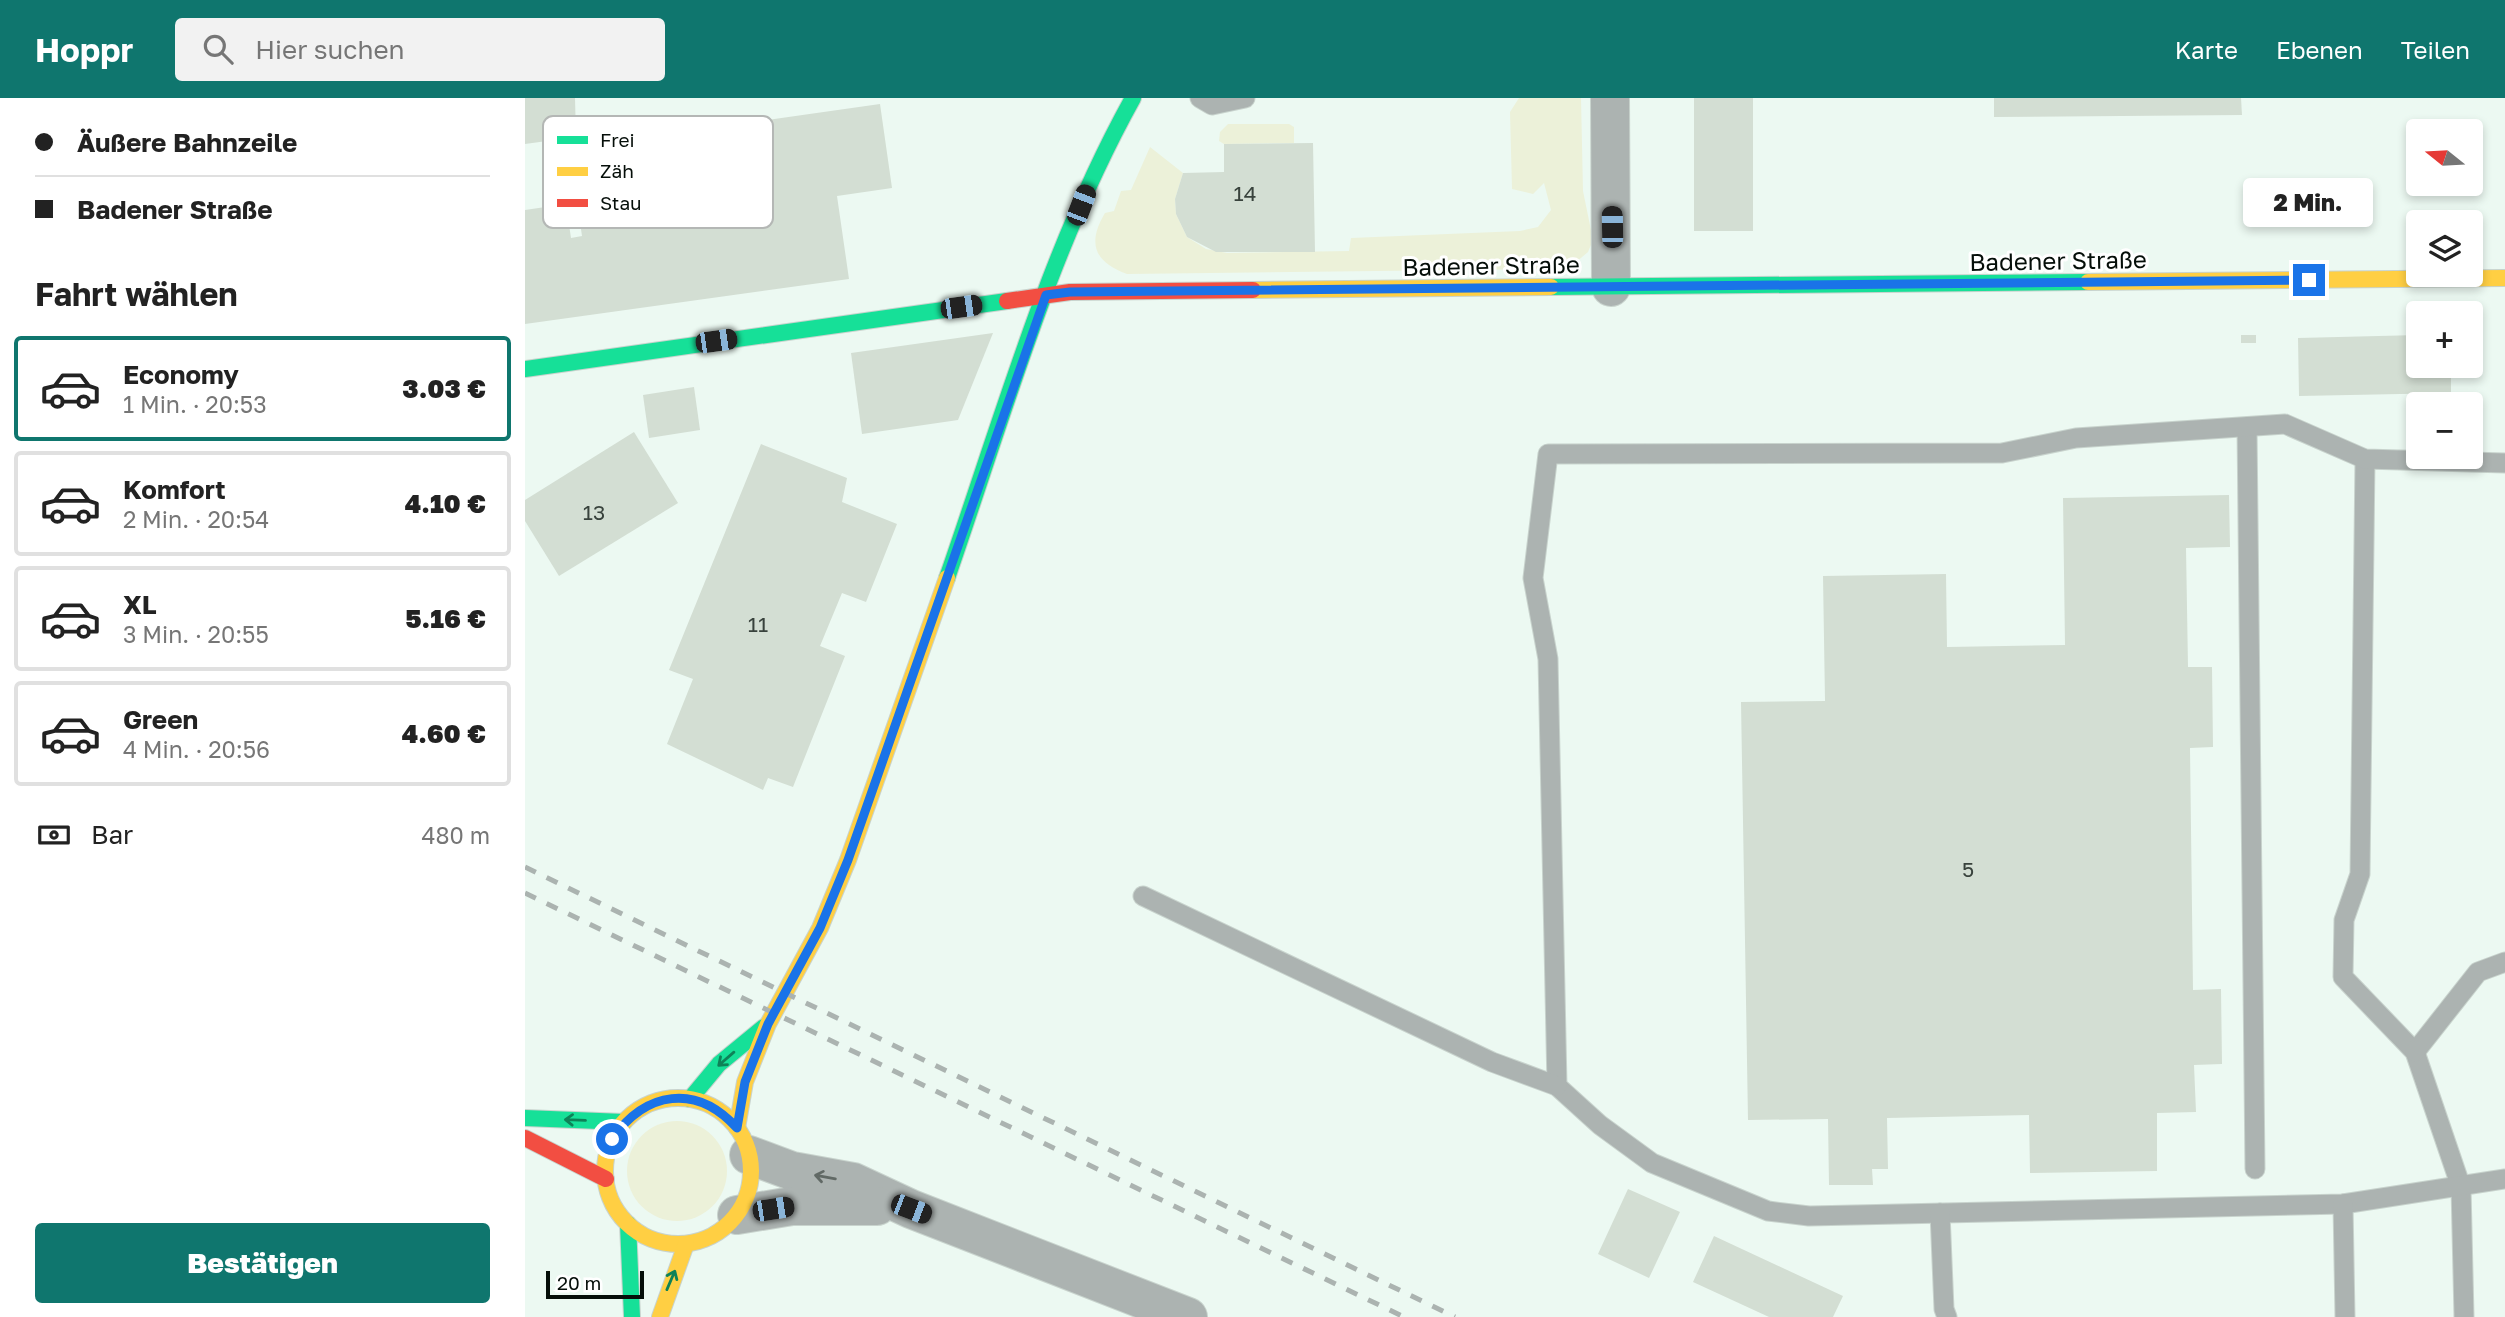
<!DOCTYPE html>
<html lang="de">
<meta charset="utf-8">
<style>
:root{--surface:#fff;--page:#f2f2f2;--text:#222;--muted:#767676;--line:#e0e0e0;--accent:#0f766e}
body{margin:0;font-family:"Golos Text",sans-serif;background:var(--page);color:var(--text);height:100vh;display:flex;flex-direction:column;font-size:26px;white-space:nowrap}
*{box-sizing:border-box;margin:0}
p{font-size:23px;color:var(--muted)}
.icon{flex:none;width:38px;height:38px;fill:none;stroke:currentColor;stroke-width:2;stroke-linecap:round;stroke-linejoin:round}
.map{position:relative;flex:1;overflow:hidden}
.side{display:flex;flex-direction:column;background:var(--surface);width:525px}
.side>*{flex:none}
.top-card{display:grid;align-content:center;height:154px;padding:0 35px;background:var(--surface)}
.needle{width:46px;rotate:288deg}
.tools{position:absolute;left:1881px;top:21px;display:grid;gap:14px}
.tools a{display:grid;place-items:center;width:77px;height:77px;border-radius:7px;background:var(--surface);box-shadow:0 4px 10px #0003;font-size:35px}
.scale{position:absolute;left:21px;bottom:18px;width:98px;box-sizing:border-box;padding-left:7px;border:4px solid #050e09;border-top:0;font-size:19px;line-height:24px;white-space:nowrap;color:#050e09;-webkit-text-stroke:5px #fff;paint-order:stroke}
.end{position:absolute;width:32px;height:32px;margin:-16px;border:9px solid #1a73e8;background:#fff;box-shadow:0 0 0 4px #fff}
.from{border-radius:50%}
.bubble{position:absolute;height:49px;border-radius:7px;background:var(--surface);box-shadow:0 4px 10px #0003;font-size:23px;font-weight:800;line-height:49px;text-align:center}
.car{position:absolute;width:21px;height:42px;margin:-21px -10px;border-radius:9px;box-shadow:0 0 5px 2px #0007;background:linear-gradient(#222 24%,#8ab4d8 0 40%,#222 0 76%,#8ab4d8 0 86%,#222 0)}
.top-card b{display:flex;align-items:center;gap:24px;height:66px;font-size:26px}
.top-card b+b{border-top:2px solid var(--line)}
.top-card i{width:18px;height:18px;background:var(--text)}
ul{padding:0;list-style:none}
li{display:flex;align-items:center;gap:21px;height:105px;margin:0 14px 10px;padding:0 21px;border:4px solid var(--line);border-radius:7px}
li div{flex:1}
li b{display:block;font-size:26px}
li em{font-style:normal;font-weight:800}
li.active{border-color:var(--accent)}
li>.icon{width:63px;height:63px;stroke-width:1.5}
h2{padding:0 35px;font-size:32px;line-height:84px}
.pay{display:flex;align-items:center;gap:18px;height:77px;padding:0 35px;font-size:26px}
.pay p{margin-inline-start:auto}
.action{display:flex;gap:14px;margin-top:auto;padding:14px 35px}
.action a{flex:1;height:80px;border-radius:7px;background:var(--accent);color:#fff;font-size:28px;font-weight:800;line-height:80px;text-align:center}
header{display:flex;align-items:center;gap:42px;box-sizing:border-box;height:98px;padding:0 35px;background:var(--accent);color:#fff}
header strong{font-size:33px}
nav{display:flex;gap:38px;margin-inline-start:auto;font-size:24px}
.search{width:490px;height:63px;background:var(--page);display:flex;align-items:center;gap:18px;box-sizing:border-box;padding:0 24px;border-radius:7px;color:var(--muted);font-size:26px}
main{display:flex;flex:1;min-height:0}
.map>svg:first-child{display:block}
</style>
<header>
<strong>Hoppr</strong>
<div class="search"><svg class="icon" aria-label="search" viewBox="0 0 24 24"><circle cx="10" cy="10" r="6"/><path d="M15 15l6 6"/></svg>Hier suchen</div>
<nav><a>Karte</a><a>Ebenen</a><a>Teilen</a></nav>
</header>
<main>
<section class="side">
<div class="top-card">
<b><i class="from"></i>Äußere Bahnzeile</b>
<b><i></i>Badener Straße</b>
</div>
<h2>Fahrt wählen</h2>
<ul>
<li class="active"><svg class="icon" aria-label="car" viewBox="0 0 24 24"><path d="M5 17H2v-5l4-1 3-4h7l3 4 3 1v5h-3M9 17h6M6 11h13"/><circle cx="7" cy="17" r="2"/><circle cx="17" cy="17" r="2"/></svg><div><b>Economy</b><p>1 Min. · 20:53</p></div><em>3.03 €</em></li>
<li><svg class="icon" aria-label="car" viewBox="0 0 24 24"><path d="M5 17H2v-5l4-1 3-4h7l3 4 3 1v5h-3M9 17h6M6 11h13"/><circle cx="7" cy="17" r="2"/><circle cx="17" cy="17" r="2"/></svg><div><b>Komfort</b><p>2 Min. · 20:54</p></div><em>4.10 €</em></li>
<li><svg class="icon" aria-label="car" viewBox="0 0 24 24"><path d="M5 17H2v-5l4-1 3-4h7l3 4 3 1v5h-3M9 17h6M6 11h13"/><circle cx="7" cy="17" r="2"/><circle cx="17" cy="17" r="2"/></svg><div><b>XL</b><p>3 Min. · 20:55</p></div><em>5.16 €</em></li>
<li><svg class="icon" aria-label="car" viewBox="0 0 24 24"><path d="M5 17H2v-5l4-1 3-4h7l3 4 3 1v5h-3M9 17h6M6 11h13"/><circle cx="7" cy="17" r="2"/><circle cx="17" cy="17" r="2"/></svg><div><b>Green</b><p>4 Min. · 20:56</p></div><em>4.60 €</em></li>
</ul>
<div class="pay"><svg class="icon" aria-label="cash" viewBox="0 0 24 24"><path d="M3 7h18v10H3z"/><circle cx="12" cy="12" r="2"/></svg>Bar<p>480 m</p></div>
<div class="action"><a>Bestätigen</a></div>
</section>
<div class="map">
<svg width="1980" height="1219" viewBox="0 0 1980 1219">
<rect width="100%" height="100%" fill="#ecf9f2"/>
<g fill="#ecf1d9">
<path d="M994,0H1056L1058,93L1068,142L1063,154L1050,165L1033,171L602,176C569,164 562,145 580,115L589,113L596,93L606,92L625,49L658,75L650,101L651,116L662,139L681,151L702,155L824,153L826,140L995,133L1013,129L1026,112L1019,85L1008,96L987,91L985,14Z"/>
<polygon points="703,26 764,26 769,29 769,45 699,46 694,43 695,34"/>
<circle cx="152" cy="1073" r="50"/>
</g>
<g fill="#d3ded3">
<polygon points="0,0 50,0 51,39 0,46"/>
<rect x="1169" y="0" width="59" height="133"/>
<polygon points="1469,0 1716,0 1717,17 1469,19"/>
<polygon points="355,6 367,90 312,98 324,181 0,226 0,112 41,106 46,140 57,138 44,50"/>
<polygon points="788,45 790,154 691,154 662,139 651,116 650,101 658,75 699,74 699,46"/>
<polygon points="468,235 433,322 337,336 326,255"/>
<rect x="1716" y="237" width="15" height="8"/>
<polygon points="1894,237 1894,268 1926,268 1926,295 1774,298 1773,240"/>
<polygon points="169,289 175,332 124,340 118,297"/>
<polygon points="109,334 153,405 34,478 0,423 0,402"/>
<polygon points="236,346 322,380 317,404 372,426 341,504 317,495 295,548 320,558 268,689 243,680 238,692 142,646 168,581 144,572"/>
<polygon points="1704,397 1705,449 1661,450 1663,569 1687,569 1688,649 1665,650 1668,892 1696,891 1697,966 1669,967 1671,1014 1632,1015 1632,1073 1505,1075 1504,1017 1362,1020 1363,1071 1347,1071 1348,1087 1304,1087 1303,1021 1223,1022 1216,604 1300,603 1298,478 1421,476 1422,549 1540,547 1538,400"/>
<polygon points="1103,1091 1155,1114 1124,1180 1073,1156"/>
<polygon points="1189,1138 1318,1198 1308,1219 1244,1219 1168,1184"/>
</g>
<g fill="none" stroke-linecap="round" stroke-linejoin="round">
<defs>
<g id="lane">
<polyline points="675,0 687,7 720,0"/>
<polyline points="1722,329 1730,1071"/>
<polyline points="1840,361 1835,776 1819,822 1818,879 1890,954 1936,1089 1939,1219"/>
<polyline points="1980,365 1840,361 1760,326 1551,340 1477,355 1023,356 1008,480 1023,561 1032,988 1075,1027 1127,1065 1243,1113 1284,1118 1818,1106 1980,1081"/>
<polyline points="618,798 967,964 1032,988"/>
<polyline points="1890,954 1953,874 1980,864"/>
<polyline points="1818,1106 1820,1219"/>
<polyline points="1415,1115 1419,1211 1422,1219"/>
</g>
<g id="street">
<polyline points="1085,0 1086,189"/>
<polyline points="224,1057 267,1073 328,1084 386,1111 663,1219"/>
<polyline points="212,1117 267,1108 352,1108"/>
</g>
<g id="fast">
<polyline points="1026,189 1563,184"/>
<polyline points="0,271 482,203"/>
<path d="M422,480C478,319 525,149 608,0"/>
<polyline points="165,1001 194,966 239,929"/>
<polyline points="0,1020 99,1024"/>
<polyline points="103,1126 107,1219"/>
</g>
<g id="slow">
<polyline points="1563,184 1980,180"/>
<polyline points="728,192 1026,189"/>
<circle cx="153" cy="1073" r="73"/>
<polyline points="212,1030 220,984 243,926 295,830 323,762 422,480"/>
<polyline points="135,1219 161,1146"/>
</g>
<g id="jam">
<polyline points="482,203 545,194 728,192"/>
<polyline points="0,1040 81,1081"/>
</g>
</defs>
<use href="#lane" stroke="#c8d3cd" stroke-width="21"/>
<use href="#street" stroke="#c8d3cd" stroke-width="40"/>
<use href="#fast" stroke="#c8d3cd" stroke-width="18"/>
<use href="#slow" stroke="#c8d3cd" stroke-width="18"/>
<use href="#jam" stroke="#c8d3cd" stroke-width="18"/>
<use href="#lane" stroke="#acb3b1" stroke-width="19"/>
<use href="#street" stroke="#acb3b1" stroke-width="38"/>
<use href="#fast" stroke="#16e098" stroke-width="16"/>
<use href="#slow" stroke="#ffcf43" stroke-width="16"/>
<use href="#jam" stroke="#f24e42" stroke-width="16"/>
<g stroke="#abb3b0" stroke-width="5" stroke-dasharray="12 12" stroke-linecap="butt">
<polyline points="0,769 930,1219"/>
<polyline points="0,795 879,1219"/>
</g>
</g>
<defs><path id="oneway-shaft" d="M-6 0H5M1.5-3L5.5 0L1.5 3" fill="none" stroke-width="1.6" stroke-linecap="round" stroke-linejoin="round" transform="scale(1.75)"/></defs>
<g stroke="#0e8258">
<use href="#oneway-shaft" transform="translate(201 961) rotate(139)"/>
<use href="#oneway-shaft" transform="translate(50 1022) rotate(-178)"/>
<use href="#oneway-shaft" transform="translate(146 1182) rotate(-67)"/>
</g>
<use stroke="#616965" href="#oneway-shaft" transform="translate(300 1079) rotate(-170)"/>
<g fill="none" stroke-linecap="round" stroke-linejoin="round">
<path stroke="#1a73e8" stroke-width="9" d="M87,1041C121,993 171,985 212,1030L220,984L243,926L295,830L323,762L521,197L545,194L1784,182"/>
</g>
<g text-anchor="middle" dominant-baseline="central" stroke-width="6" stroke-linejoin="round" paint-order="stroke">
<g font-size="21" fill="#38423c">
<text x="720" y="95">14</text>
<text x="69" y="414">13</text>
<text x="233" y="526">11</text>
<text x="1443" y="771">5</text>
</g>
<g font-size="24" fill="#050e09" stroke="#fff">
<text transform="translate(1533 162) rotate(-1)">Badener Straße</text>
<text transform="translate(966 167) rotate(-1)">Badener Straße</text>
</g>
</g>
<rect x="18" y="18" width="230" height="112" rx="10" fill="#fff" stroke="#b4b7b5" stroke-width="2"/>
<rect x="32" y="38" width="31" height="8" fill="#16e098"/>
<rect x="32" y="69" width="31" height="9" fill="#ffcf43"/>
<rect x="32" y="101" width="31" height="8" fill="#f24e42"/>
<g font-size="19" fill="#050e09">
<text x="75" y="49">Frei</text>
<text x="75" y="80">Zäh</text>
<text x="75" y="112">Stau</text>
</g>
</svg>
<div class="tools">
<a><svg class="needle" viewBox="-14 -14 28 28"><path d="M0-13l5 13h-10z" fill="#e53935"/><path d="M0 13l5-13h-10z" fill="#767676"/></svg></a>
<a><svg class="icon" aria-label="layers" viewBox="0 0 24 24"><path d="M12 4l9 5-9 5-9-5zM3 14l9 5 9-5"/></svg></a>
<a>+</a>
<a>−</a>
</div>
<div class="scale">20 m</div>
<i class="end from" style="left:87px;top:1041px"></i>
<i class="end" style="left:1784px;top:182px"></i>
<div class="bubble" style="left:1718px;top:80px;width:130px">2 Min.</div>
<i class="car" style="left:556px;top:107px;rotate:21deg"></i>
<i class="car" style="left:1087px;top:129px;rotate:359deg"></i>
<i class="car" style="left:436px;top:209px;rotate:82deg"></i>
<i class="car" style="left:191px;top:243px;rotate:82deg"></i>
<i class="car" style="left:248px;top:1111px;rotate:81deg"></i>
<i class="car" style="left:386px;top:1111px;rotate:111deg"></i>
</div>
</main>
